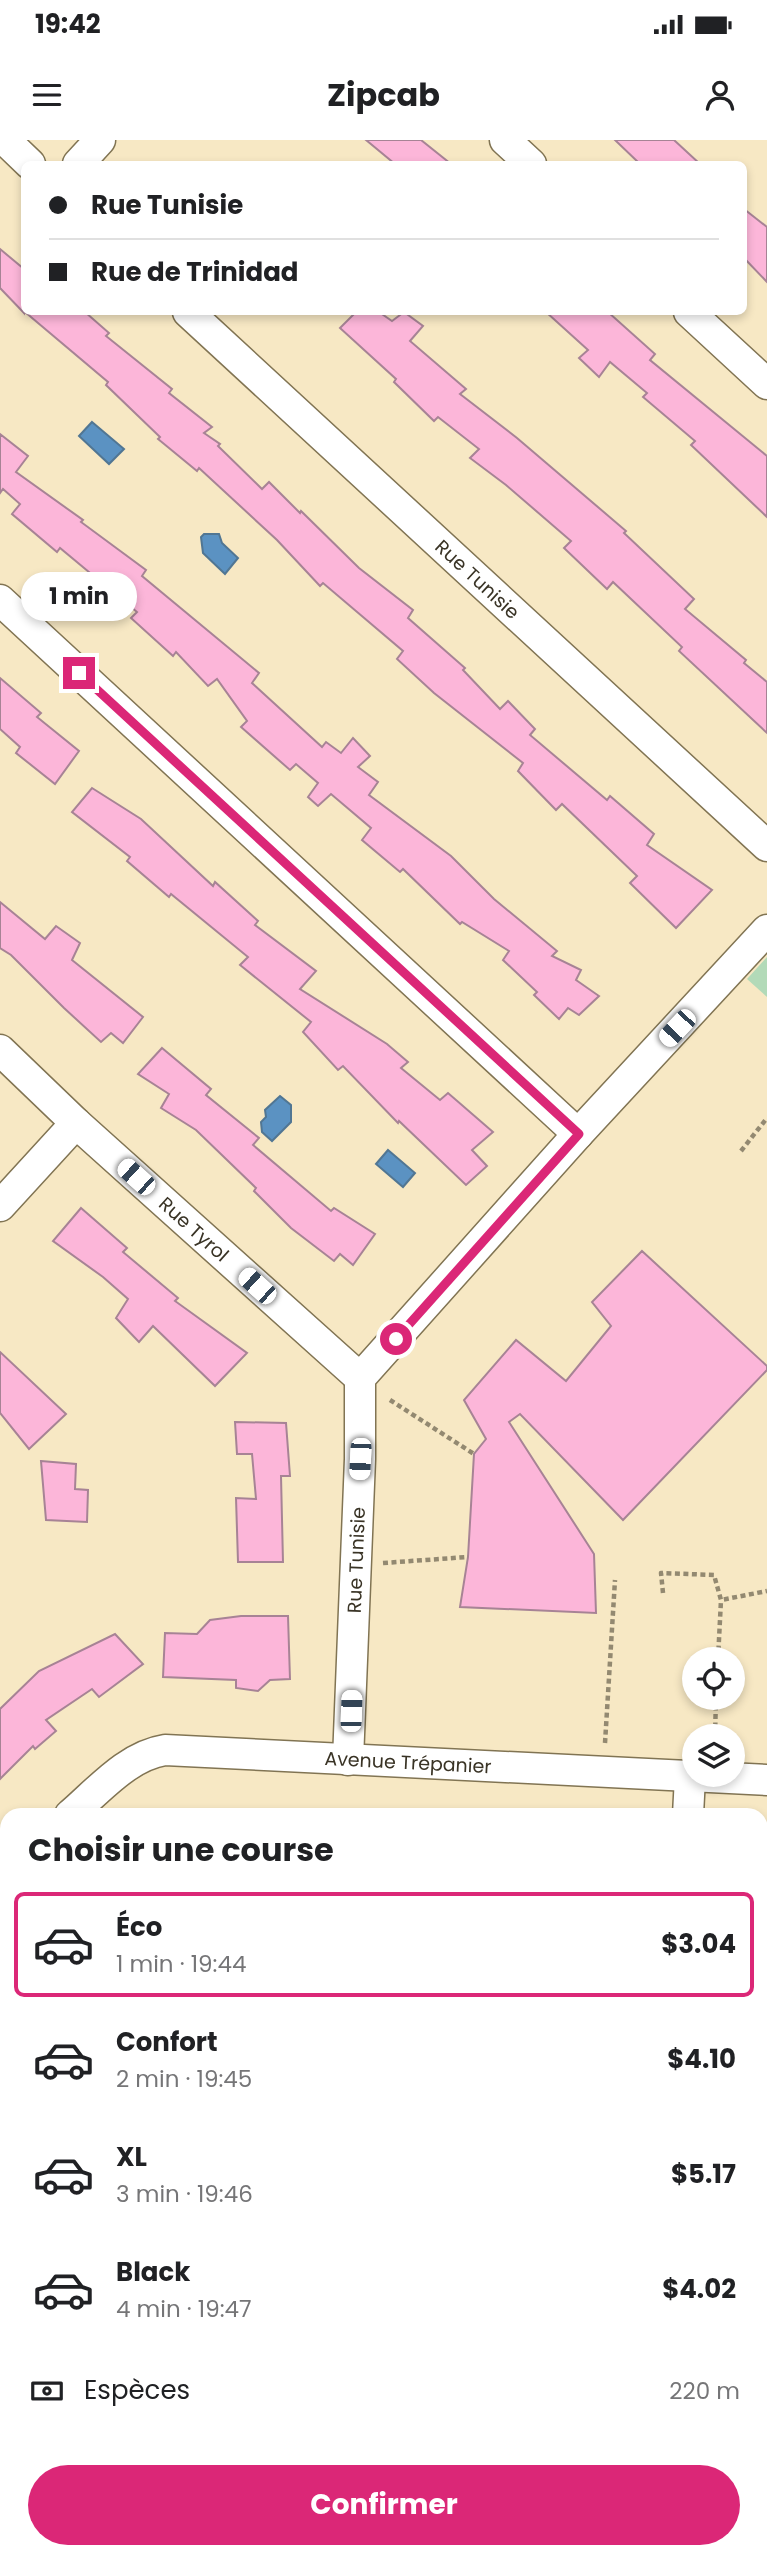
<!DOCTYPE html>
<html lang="fr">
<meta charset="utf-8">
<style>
:root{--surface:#fff;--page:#f6f6f6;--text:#202124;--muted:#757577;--line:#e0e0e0;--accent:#db2777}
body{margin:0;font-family:Poppins,sans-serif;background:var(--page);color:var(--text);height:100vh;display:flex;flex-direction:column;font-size:26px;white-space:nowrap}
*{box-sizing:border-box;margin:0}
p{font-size:23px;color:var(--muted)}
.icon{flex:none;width:38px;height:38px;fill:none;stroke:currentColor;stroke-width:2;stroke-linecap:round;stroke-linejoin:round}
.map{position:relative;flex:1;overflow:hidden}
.details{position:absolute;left:0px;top:1668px;width:768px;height:751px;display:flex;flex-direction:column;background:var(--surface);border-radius:21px 21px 0 0;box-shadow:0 4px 10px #0003}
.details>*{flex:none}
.top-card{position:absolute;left:21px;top:21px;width:726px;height:154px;border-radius:10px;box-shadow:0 4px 10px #0003;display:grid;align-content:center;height:154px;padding:0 28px;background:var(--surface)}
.tools{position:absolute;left:682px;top:1507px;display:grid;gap:14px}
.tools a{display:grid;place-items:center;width:63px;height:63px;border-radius:50%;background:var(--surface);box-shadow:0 4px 10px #0003;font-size:35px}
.end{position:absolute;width:32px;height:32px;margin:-16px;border:9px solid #db2777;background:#fff;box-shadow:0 0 0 4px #fff}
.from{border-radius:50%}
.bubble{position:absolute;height:49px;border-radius:24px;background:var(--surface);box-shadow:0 4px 10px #0003;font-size:23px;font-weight:700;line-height:49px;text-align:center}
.car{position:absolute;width:21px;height:42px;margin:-21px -10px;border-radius:9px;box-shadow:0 0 5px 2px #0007;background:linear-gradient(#fff 24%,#345 0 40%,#fff 0 76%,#345 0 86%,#fff 0)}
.top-card b{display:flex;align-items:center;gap:24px;height:66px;font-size:26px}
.top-card b+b{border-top:2px solid var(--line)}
.top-card i{width:18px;height:18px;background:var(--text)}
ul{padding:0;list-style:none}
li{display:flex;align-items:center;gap:21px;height:105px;margin:0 14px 10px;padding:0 14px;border:4px solid transparent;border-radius:10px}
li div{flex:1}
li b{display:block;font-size:26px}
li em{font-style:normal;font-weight:700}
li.on{border-color:var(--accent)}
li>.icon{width:63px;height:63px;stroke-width:1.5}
h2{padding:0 28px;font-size:32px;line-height:84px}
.pay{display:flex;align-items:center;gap:18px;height:77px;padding:0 28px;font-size:26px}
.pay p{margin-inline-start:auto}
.button{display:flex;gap:14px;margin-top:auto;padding:14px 28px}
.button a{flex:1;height:80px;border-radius:42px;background:var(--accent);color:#fff;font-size:28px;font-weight:700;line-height:80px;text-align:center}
.status{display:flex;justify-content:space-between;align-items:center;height:49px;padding:0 35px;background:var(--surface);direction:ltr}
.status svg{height:19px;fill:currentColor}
header{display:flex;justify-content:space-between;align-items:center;height:91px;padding:0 28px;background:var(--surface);font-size:32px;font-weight:700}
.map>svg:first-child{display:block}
</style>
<div class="status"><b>19:42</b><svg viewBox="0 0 49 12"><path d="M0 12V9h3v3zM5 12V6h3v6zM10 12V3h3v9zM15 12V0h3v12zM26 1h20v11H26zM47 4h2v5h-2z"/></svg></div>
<header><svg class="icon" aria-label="menu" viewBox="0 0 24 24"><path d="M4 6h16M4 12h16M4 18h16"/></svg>Zipcab<svg class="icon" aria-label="person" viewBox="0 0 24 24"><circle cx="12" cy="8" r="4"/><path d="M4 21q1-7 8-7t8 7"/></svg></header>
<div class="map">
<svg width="767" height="2417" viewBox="0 0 767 2417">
<rect width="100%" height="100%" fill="#f7e8c4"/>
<polygon fill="#b2dab8" points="767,817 767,857 747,839"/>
<g fill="#5b92c2" stroke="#517693" stroke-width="2">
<polygon points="92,282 124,309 109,324 79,296"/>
<polygon points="204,394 219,394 222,403 238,418 225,434 203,413 201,397"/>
<polygon points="280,956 291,965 291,982 272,1001 262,992 261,982 266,977 265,970"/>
<polygon points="388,1010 415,1033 403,1047 376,1024"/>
</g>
<g fill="#fcb6d9" stroke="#a78395" stroke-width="2">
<polygon points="366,0 421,0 451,24 395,24"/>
<polygon points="615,0 674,0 700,24 640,24"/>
<polygon points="744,69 767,87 767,142 744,118"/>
<polygon points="0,109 24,129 24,173 0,148"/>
<polygon points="25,172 85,172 109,193 106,196 172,249 169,253 212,287 204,293 220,304 218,306 262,349 269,342 300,373 301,371 359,428 413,470 408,478 465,528 463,530 500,569 508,561 535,589 530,595 607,660 610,656 654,694 647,705 712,750 676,788 630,743 637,736 562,664 556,670 518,631 523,623 434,553 397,519 403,511 323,443 320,446 277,400 199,328 197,331 158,299 160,297 106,245 108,242"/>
<polygon points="356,172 379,172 392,181 404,172 423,186 410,201 466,249 460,254 517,298 626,391 624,393 694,459 685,469 746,520 744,523 767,542 767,593 679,511 682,507 613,442 607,449 564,408 571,401 506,345 470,318 479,309 438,277 434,281 394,242 396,239 340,188"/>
<polygon points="546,172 608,172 655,214 650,220 767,316 767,377 691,305 695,301 643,257 647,253 610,222 599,237 579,218 588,210"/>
<polygon points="0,294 28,316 16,332 83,380 81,382 146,430 142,436 259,533 252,543 322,607 326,602 341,613 353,598 370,616 358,627 378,642 369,655 451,716 494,759 557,811 552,816 581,830 576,840 599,856 579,875 568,868 559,879 534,855 537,852 503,820 509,811 462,782 460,784 403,729 400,732 362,700 371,688 331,654 318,666 308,657 318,643 296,624 290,630 241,587 247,581 217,539 208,546 176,512 173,516 131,478 137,472 60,408 57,412 12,374 20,364 3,349 0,353"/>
<polygon points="0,538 41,573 37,577 79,611 55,644 16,613 20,607 0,589"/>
<polygon points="92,648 141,679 213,746 215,742 258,781 255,785 316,831 300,849 387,904 408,922 401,928 440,960 448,953 493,992 472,1010 487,1026 466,1045 399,981 398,983 343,926 338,930 303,892 311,882 240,825 248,817 171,754 169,757 127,721 130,717 72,672"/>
<polygon points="0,762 45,799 56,786 80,803 72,820 143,877 123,903 111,893 101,902 64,868 11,815 0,808"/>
<polygon points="162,908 211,949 206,955 259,998 253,1005 331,1071 334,1068 375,1094 353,1125 340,1114 334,1121 291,1088 254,1051 256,1048 196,990 161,968 169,954 138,934"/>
<polygon points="81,1068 127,1108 123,1112 178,1158 175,1161 247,1213 215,1246 153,1186 139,1202 116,1178 128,1159 103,1137 53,1101"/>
<polygon points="642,1111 767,1226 767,1230 623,1380 520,1274 509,1282 594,1414 596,1473 460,1467 468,1417 474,1314 486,1299 464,1260 516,1200 566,1241 611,1186 592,1162"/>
<polygon points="0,1212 66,1274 29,1309 0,1273"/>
<polygon points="235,1282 286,1283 290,1336 281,1336 283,1422 238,1422 236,1358 256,1359 252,1314 237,1314"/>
<polygon points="41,1321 76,1324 75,1349 88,1350 87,1382 46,1380"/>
<polygon points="241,1476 288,1476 290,1539 270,1540 258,1551 236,1548 236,1540 163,1537 165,1493 197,1494 210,1480"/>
<polygon points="115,1494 143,1524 99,1557 92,1549 46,1580 56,1591 35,1609 33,1606 0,1639 0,1569 39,1531"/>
</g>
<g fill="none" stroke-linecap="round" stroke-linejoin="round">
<defs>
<g id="minor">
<polyline points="5,0 30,24"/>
<polyline points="505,0 531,24"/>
<polyline points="78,24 100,0"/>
<path id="s1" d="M188,172L767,706"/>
<polyline points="689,172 767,244"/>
<polyline points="0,460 578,994"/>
<path id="s2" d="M0,910L76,983L360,1238"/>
<polyline points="0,1066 76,983"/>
<path id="s3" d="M348,1620L360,1319V1238L578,994L767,790"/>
<path id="s4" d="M70,1675C98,1651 127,1616 165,1610L767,1640"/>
<polyline points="688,1675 690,1637"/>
<polyline points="0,2084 7,2084"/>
<polyline points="761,2345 765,2358 761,2375"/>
<polyline points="354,2412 368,2415 385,2412"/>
<polyline points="7,2417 8,2412"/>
<polyline points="731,2417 731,2412"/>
</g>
</defs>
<use href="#minor" stroke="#817453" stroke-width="33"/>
<g stroke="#938971" stroke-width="4.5" stroke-dasharray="5 3.5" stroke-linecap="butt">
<polyline points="741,1011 767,978"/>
<polyline points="390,1260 474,1314"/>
<polyline points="383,1423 468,1417"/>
<polyline points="663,1453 661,1433 714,1435 721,1460 767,1451"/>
<polyline points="718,1519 721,1460"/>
<polyline points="715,1596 716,1558"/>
<polyline points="605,1603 615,1440"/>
</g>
<use href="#minor" stroke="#fff" stroke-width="30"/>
</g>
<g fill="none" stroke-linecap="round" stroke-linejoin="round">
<polyline stroke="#db2777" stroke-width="9" points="79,533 579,994 396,1199"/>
</g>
<g text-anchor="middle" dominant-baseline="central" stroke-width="6" stroke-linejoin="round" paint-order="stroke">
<g font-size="19" fill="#393325" stroke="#fff6e0">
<text stroke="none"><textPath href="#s1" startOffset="394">Rue Tunisie</textPath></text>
<text stroke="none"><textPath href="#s2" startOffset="264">Rue Tyrol</textPath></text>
<text stroke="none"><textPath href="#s3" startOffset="200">Rue Tunisie</textPath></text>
<text stroke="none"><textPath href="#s4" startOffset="360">Avenue Trépanier</textPath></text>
</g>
</g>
</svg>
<div class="tools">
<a><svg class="icon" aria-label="locate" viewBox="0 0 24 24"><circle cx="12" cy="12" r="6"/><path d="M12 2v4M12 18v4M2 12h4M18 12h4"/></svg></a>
<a><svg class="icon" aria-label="layers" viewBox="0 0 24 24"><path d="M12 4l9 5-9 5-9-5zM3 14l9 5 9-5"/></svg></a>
</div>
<i class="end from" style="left:396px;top:1199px"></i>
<i class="end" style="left:79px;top:533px"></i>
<div class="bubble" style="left:21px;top:432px;width:116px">1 min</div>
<i class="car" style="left:677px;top:888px;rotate:223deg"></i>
<i class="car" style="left:136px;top:1037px;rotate:312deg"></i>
<i class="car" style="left:257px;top:1146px;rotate:312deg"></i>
<i class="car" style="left:360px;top:1319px;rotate:183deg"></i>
<i class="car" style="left:351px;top:1571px;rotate:2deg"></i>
<div class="top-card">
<b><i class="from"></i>Rue Tunisie</b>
<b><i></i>Rue de Trinidad</b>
</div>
<section class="details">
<h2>Choisir une course</h2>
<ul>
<li class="on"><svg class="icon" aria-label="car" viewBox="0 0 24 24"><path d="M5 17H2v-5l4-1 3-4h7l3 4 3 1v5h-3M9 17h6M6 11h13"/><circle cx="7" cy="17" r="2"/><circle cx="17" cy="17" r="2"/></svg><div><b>Éco</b><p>1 min · 19:44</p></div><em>$3.04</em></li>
<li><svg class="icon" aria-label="car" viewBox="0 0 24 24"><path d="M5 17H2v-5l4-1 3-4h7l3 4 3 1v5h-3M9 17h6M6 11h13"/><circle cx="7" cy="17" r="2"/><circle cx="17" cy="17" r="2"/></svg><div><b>Confort</b><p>2 min · 19:45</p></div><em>$4.10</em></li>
<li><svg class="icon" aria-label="car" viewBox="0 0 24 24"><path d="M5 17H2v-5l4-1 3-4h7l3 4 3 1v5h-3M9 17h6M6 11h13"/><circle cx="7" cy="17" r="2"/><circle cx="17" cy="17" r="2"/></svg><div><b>XL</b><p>3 min · 19:46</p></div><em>$5.17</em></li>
<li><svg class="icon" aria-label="car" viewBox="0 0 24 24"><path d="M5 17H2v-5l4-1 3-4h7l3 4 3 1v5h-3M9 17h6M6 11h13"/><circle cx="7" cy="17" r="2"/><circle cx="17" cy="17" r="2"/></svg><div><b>Black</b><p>4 min · 19:47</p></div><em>$4.02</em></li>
</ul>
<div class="pay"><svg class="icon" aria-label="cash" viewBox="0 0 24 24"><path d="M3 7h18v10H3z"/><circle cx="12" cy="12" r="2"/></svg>Espèces<p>220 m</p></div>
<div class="button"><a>Confirmer</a></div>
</section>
</div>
